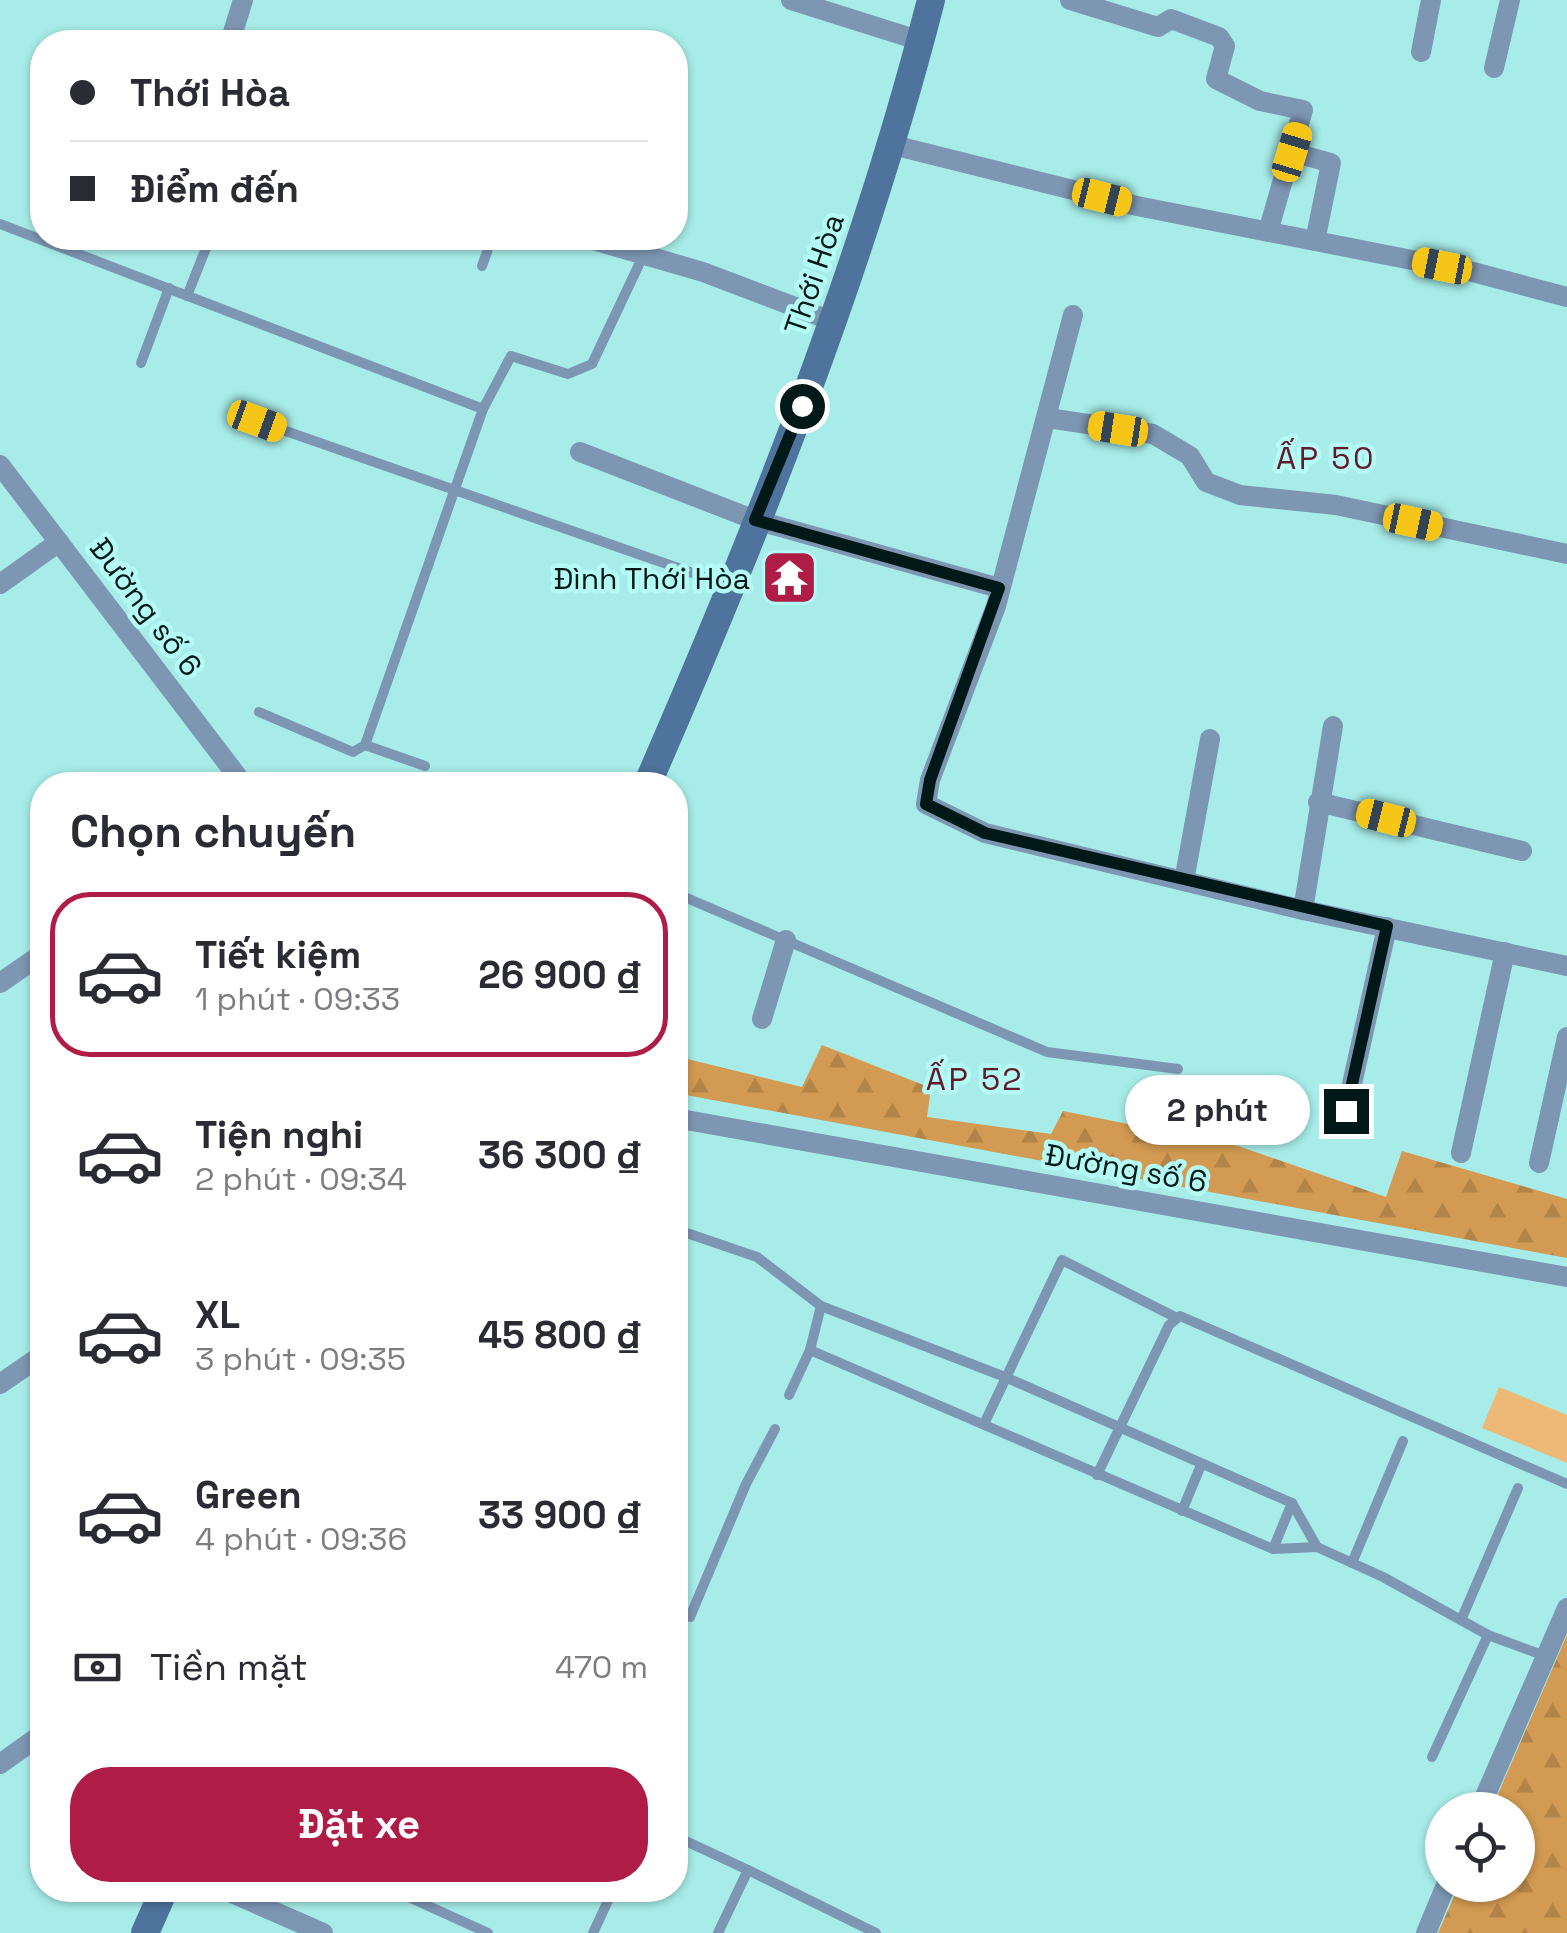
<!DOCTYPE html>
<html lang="vi">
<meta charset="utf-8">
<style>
:root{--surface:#fff;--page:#f2f2f3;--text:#2b2b33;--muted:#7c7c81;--line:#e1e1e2;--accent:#af1c46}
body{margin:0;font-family:"Space Grotesk",sans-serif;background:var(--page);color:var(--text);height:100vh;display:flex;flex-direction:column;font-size:38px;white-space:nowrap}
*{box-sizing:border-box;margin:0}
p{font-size:32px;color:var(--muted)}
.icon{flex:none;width:55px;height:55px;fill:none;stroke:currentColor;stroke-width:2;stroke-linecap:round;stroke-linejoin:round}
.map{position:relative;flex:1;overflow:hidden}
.details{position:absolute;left:30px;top:772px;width:658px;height:1130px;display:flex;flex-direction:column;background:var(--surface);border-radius:40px;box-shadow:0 2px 8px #0004}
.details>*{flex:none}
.banner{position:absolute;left:30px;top:30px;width:658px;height:220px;border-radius:40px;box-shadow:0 2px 8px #0004;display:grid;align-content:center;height:220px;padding:0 40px;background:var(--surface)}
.tools{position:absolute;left:1425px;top:1792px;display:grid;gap:20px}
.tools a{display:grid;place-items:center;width:110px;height:110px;border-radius:50%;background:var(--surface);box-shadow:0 2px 8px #0004;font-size:50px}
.end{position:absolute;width:45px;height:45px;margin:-22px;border:12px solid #001817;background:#fff;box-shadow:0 0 0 5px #fff}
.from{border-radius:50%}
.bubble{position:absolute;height:70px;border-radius:35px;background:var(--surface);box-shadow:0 2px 8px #0004;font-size:32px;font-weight:800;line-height:70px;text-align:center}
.car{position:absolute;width:30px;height:60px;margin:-30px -15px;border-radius:12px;box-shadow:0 0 8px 2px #0007;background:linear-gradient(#f5c518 24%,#345 0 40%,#f5c518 0 76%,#345 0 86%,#f5c518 0)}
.banner b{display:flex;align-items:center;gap:35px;height:95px;font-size:38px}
.banner b+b{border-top:2px solid var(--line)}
.banner i{width:25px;height:25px;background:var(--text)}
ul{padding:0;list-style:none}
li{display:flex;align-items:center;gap:30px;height:165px;margin:0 20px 15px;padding:0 20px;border:5px solid transparent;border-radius:40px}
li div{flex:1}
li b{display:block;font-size:38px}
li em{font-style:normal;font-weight:800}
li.selected{border-color:var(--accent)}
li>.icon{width:90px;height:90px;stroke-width:1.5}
h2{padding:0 40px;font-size:45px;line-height:120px}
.pay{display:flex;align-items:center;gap:25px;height:110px;padding:0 40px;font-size:38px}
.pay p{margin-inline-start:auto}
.primary-button{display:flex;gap:20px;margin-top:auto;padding:20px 40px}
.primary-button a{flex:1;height:115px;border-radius:40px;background:var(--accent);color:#fff;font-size:40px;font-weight:800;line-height:115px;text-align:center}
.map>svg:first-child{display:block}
</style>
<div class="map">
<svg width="1567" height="1933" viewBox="0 0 1567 1933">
<defs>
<pattern id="forest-firs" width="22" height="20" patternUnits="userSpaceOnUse" patternTransform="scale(2.5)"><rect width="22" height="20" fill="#d29a52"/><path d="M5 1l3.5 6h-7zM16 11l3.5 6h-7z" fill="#b28447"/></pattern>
</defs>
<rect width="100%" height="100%" fill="#a7ece8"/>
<g fill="url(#forest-firs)">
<polygon points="822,1045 931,1088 927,1117 1051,1134 1063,1111 1238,1146 1386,1197 1402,1151 1567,1199 1567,1258 675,1093 675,1056 802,1087"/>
<polygon points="1567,1635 1567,1933 1438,1933 1459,1885 1518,1885 1518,1810 1491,1810"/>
</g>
<polygon fill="#eeb977" points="1499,1387 1567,1415 1567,1463 1482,1428"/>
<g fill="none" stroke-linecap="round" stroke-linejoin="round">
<g stroke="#7d96b2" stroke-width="10">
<polyline points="0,224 483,409 365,745 353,752 259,712"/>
<polyline points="73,251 80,238"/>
<polyline points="482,266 492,238"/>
<polyline points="187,296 210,238"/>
<polyline points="141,363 169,288"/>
<polyline points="483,409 511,356 568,374 592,364 643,256"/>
<polyline points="257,421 727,585"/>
<polyline points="365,745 425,766"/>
<polyline points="675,893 1047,1052 1178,1069"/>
<polyline points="675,1229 757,1257 821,1306 1005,1377 1292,1503 1317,1547"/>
<polyline points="810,1350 1273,1549 1317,1547 1383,1577 1488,1635 1545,1656"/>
<polyline points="789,1395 810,1350 821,1306"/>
<polyline points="984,1424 1062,1260 1175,1317"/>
<polyline points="1097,1475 1169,1325 1180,1316 1567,1484"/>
<polyline points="1182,1511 1201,1465"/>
<polyline points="1273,1549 1292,1503"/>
<polyline points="1352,1563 1403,1441"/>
<polyline points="690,1617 746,1484 775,1429"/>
<polyline points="1461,1620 1518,1488"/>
<polyline points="675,1650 680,1639"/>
<polyline points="1432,1757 1488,1635"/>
<polyline points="675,1836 748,1870 718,1933"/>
<polyline points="748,1870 876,1933"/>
<polyline points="393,1890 488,1933"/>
<polyline points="593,1933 613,1890"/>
</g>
<g stroke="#7d96b2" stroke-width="20">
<polyline points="791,0 921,41"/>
<polyline points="1070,0 1158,27 1171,19 1219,37 1225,46 1216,79 1260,101 1303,110 1268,232"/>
<polyline points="230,42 243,0"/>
<polyline points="1421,52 1431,0"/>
<polyline points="1494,68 1510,0"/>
<polyline points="893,145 1137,206 1473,272 1567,297"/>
<polyline points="1292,152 1331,163 1315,241"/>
<polyline points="586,238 703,272 832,321"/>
<polyline points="1073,315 996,606 930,780 926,804 985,833 1303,910 1567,966"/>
<polyline points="1048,418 1153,434 1190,456 1206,482 1240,495 1336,505 1567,554"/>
<polyline points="580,452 755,520 999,588"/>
<polyline points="0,465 244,785"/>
<polyline points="0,584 59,542"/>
<polyline points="1318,802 1522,851"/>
<polyline points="1184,881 1210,739"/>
<polyline points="1303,910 1333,726"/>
<polyline points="0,983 42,954"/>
<polyline points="762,1019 786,940"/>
<polyline points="1346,1111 1387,927"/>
<polyline points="675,1118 1567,1277"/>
<polyline points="1461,1153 1505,952"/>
<polyline points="1539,1163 1567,1037"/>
<polyline points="0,1384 42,1355"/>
<polyline points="0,1764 42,1734"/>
<polyline points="1479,1810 1567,1608"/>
<polyline points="225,1890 323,1933"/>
<polyline points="1426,1933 1446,1885"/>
</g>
<g stroke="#4e739c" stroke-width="28">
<path d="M647,785C758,530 862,270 931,0"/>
<polyline points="145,1933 164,1890"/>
</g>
</g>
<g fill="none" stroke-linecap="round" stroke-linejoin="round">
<polyline stroke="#001817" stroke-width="12" points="802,406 755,520 999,588 930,780 926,804 985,833 1387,926 1346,1111"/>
</g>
<defs>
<symbol id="temple-square" viewBox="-11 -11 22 22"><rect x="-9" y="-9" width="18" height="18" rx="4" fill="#af1c46" stroke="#b4faf5"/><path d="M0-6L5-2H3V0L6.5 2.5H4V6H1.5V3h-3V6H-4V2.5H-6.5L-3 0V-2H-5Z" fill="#fff"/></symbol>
</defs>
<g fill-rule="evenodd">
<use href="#temple-square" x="758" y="546" width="63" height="63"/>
</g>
<g text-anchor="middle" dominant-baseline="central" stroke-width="9" stroke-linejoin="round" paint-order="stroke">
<g font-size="30" fill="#001817" stroke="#b4faf5">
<text transform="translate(814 274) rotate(-71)">Thới Hòa</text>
<text transform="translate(146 607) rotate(53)">Đường số 6</text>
<text transform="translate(1126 1168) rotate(10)">Đường số 6</text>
</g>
<g font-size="30" fill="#001817" stroke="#b4faf5" text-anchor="end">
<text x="750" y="578">Đình Thới Hòa</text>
</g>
<g font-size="32" letter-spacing="2.5" fill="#611b2a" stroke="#b4faf5">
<text x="1326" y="458">ẤP 50</text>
<text x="975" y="1079">ẤP 52</text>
</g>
</g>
</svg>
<div class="tools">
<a><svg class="icon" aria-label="locate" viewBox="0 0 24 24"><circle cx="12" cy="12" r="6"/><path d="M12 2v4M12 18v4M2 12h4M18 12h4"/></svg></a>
</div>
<i class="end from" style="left:802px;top:406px"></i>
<i class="end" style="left:1346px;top:1111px"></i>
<div class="bubble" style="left:1125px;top:1075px;width:185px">2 phút</div>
<i class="car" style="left:1292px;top:152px;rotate:17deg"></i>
<i class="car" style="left:1102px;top:197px;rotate:104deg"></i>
<i class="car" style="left:1442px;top:266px;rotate:281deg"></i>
<i class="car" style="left:257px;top:421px;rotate:110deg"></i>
<i class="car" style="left:1118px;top:429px;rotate:279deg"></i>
<i class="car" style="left:1413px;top:522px;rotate:102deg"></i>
<i class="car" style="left:1386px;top:818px;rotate:284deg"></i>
<div class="banner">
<b><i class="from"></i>Thới Hòa</b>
<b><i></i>Điểm đến</b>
</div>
<section class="details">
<h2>Chọn chuyến</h2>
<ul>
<li class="selected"><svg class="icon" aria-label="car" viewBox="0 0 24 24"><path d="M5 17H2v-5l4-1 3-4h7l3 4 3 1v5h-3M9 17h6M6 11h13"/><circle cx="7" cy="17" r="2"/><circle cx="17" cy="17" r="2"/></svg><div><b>Tiết kiệm</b><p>1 phút · 09:33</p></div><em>26 900 ₫</em></li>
<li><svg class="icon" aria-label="car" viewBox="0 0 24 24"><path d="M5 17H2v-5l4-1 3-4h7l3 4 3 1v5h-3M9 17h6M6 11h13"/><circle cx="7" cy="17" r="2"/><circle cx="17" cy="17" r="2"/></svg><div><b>Tiện nghi</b><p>2 phút · 09:34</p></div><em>36 300 ₫</em></li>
<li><svg class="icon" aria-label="car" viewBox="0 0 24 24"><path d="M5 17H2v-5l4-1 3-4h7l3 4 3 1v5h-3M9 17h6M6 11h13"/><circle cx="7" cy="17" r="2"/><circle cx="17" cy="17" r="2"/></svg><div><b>XL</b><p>3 phút · 09:35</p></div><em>45 800 ₫</em></li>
<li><svg class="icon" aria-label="car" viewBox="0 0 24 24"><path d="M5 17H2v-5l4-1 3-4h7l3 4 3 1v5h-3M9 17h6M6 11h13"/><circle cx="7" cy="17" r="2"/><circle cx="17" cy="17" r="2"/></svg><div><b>Green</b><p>4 phút · 09:36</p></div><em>33 900 ₫</em></li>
</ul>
<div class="pay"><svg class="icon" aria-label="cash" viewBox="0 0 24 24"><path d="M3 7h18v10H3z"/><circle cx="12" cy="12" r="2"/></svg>Tiền mặt<p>470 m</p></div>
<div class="primary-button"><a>Đặt xe</a></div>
</section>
</div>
